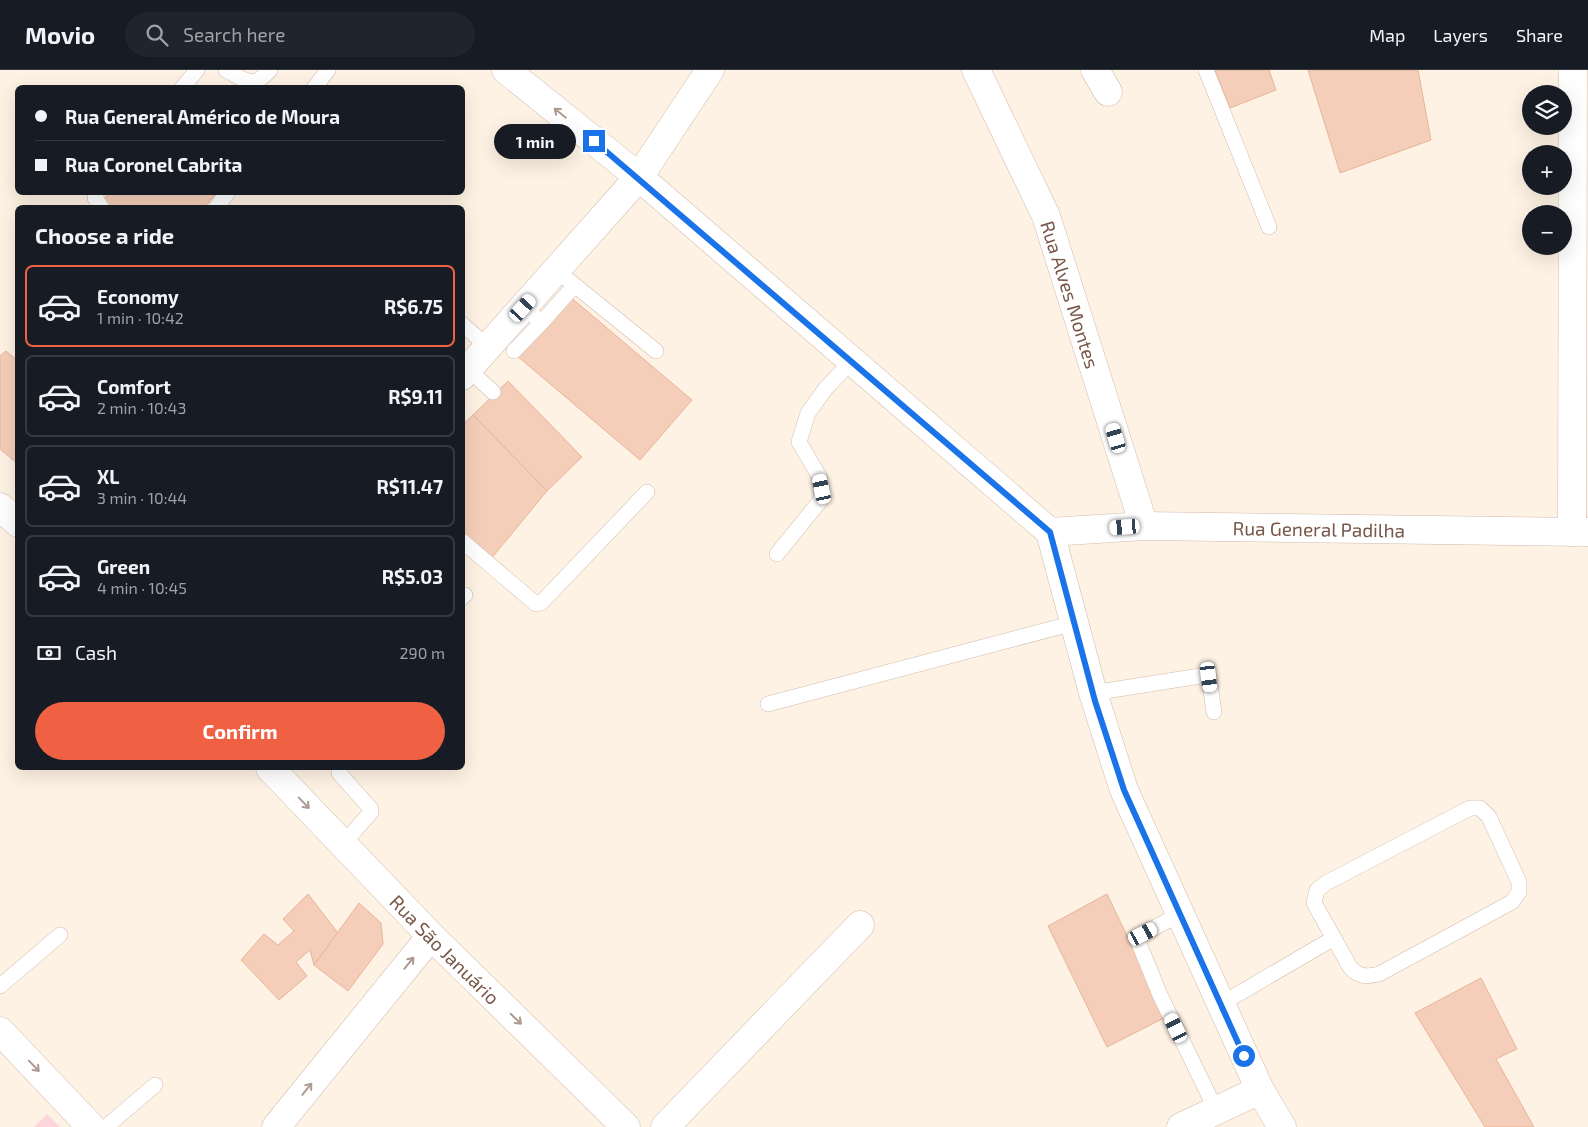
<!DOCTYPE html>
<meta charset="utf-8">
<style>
:root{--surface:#171b24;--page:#20242c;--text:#f1f3f6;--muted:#9ea1a6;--line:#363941;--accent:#ef6142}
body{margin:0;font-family:"Exo 2",sans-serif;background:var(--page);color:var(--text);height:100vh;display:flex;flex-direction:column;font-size:19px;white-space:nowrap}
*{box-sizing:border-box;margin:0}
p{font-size:16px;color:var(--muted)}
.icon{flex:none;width:28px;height:28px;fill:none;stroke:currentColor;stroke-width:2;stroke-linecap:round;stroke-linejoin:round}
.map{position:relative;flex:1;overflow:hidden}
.panel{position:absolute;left:15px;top:135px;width:450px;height:565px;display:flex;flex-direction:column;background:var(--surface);border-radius:8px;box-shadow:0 5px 20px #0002}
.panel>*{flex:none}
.banner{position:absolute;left:15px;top:15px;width:450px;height:110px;border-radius:8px;box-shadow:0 5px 20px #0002;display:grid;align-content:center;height:110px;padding:0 20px;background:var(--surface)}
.controls{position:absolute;left:1522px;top:15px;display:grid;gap:10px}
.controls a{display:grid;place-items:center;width:50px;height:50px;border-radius:50%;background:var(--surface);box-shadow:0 5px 20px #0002;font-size:25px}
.end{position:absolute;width:22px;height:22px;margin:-11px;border:6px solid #1a73e8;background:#fff;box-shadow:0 0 0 2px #fff}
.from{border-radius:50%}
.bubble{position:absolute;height:35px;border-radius:18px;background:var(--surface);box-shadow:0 5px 20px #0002;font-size:16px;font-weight:700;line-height:35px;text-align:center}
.car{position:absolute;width:15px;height:30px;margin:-15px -8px;border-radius:6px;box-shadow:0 0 4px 1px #0007;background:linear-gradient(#fff 24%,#345 0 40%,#fff 0 76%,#345 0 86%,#fff 0)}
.banner b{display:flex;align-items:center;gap:18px;height:48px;font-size:19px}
.banner b+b{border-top:1px solid var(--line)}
.banner i{width:12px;height:12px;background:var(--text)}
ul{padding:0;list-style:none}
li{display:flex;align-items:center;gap:15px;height:82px;margin:0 10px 8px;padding:0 10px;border:2px solid var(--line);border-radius:8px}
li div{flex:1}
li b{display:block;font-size:19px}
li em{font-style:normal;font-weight:700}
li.on{border-color:var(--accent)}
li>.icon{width:45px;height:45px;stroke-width:1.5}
h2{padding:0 20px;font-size:22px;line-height:60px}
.pay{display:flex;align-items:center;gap:12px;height:55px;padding:0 20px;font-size:19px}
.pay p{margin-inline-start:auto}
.button{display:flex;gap:10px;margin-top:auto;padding:10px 20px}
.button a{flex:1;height:58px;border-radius:30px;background:var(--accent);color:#fff;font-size:20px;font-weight:700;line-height:58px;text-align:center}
header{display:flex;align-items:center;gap:30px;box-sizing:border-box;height:70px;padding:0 25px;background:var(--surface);border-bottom:1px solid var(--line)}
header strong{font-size:24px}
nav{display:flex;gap:28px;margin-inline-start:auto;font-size:18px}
.search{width:350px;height:45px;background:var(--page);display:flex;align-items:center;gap:12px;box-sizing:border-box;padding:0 18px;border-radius:28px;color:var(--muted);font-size:19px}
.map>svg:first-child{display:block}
</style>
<header>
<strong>Movio</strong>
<div class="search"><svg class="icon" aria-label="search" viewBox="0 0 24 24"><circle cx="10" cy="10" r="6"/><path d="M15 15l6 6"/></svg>Search here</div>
<nav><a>Map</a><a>Layers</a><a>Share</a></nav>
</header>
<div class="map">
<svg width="1588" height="1057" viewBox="0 0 1588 1057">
<rect width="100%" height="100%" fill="#fef2e4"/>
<polygon fill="#fcd6dc" points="47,1044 60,1057 34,1057"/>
<g fill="#f5ceb9" stroke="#e8b499">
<polygon points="1215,0 1269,0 1276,20 1230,38"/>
<polygon points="1308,0 1418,0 1431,70 1340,103"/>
<polygon points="110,122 217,122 204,138 110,138 102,131"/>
<polygon points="568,225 692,330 640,390 516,285"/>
<polygon points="6,281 18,291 18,394 0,379 0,286"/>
<polygon points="508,311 582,387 547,421 473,345"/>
<polygon points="473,345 547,421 490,490 462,466 462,355"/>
<polygon points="308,824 338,863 314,895 310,880 296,892 307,906 279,930 241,890 264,864 278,875 294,861 283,849"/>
<polygon points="1107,824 1166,947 1107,977 1048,856"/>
<polygon points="359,833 381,853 383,874 348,921 314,895"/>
<polygon points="1481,908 1517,979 1496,989 1534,1057 1485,1057 1415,943"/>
</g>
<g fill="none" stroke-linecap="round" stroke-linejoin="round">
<defs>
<g id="service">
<path d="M226,0C245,10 253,20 270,0"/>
<polyline points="1206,0 1269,157"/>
<polyline points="182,18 197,0"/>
<polyline points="314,18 328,0"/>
<polyline points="97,122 95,128 102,138"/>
<polyline points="216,138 228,122"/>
<polyline points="556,200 656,281"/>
<polyline points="523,238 542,252 574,216"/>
<polyline points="462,254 488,277"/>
<polyline points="514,281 542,252"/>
<polyline points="468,299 493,322"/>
<polyline points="462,471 536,534 541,533 647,422"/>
<polyline points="777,484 820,431 822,419 819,406 799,372 808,343 826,318 852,291"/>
<polyline points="462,528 465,525"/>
<polyline points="1093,623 1206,605 1209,607 1214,642"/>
<polyline points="768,634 1074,553"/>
<polyline points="339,703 371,739 371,742 343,774"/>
<path d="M1470,738H1480L1489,747L1519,812V822L1512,832L1379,904C1365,907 1359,907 1350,897L1314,833L1317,820L1326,813Z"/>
<polyline points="1180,844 1143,864 1138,871 1160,925 1216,1040"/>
<polyline points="0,916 60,865"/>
<polyline points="1221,934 1334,868"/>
<polyline points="106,1057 155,1015"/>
</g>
<g id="minor">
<path id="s1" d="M976,0L1046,146L1144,456"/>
<polyline points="1095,0 1108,22"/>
<polyline points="462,306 639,107 710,0"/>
<path id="s2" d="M1050,462L1144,456L1588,462"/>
<polyline points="1572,462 1573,0"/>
<polyline points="0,961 91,1057"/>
<polyline points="276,1057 431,866"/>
<polyline points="665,1057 860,855"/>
<polyline points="1181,1057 1260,1020"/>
</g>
<g id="tertiary">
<polyline points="506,0 639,107 1050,462 1093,623 1124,720 1260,1020 1282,1057"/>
<polyline points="0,437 18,453"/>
<path id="s3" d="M270,698L431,866L626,1057"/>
</g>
</defs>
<use href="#service" stroke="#d2bbac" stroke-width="16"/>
<use href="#minor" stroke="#d2bbac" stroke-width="29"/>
<use href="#tertiary" stroke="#d2bbac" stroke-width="29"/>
<use href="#service" stroke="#fff" stroke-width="15"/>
<use href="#minor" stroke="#fff" stroke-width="28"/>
<use href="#tertiary" stroke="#fff" stroke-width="28"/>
</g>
<defs><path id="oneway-shaft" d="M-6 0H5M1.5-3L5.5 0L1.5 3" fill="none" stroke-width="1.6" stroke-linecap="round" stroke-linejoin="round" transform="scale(1.25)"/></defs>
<g stroke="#ae9a91">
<use href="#oneway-shaft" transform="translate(560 43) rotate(-141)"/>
<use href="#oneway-shaft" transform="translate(304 733) rotate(46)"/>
<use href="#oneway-shaft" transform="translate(409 893) rotate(-51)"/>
<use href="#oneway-shaft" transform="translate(516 949) rotate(44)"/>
<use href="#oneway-shaft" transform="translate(34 996) rotate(46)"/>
<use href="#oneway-shaft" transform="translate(307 1019) rotate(-51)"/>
</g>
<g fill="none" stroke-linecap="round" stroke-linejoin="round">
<polyline stroke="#1a73e8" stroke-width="6" points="594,71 1050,462 1095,631 1124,720 1244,986"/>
</g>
<g text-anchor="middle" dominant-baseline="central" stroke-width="4" stroke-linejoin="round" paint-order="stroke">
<g font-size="19" fill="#785748" stroke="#fff6eb">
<text stroke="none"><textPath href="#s1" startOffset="244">Rua Alves Montes</textPath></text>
<text stroke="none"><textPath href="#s2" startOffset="269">Rua General Padilha</textPath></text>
<text stroke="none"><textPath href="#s3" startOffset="252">Rua São Januário</textPath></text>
</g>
</g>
</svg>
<div class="controls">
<a><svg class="icon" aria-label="layers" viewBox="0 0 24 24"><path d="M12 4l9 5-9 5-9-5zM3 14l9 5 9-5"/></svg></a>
<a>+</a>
<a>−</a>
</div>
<i class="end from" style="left:1244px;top:986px"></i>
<i class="end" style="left:594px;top:71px"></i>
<div class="bubble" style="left:494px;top:54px;width:82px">1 min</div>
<i class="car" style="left:523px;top:238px;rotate:42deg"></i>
<i class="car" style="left:1116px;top:368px;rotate:343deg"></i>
<i class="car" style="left:822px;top:419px;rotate:348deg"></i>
<i class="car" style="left:1125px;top:457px;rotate:266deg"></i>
<i class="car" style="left:1209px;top:607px;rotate:173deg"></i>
<i class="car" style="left:1143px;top:864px;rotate:62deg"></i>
<i class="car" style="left:1176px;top:958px;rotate:334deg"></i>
<div class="banner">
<b><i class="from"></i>Rua General Américo de Moura</b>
<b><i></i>Rua Coronel Cabrita</b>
</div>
<section class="panel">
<h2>Choose a ride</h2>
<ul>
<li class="on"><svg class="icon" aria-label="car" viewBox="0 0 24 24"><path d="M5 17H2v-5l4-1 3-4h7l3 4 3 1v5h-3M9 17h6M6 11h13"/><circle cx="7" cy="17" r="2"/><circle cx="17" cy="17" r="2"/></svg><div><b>Economy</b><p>1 min · 10:42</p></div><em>R$6.75</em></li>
<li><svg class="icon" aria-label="car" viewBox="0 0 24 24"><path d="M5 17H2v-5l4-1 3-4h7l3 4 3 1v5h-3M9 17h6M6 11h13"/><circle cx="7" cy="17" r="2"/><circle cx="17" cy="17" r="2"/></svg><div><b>Comfort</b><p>2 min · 10:43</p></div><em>R$9.11</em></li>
<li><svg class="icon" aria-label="car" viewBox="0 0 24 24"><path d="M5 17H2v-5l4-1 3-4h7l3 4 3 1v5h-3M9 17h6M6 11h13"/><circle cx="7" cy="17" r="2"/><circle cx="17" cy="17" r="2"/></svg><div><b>XL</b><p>3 min · 10:44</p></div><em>R$11.47</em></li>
<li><svg class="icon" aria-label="car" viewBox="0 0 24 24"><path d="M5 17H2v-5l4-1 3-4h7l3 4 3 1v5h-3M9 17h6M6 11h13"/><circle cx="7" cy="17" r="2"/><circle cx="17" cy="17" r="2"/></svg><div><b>Green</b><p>4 min · 10:45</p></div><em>R$5.03</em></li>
</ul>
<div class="pay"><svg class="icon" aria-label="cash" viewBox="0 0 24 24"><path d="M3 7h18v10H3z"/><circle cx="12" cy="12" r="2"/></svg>Cash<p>290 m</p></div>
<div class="button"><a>Confirm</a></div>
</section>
</div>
